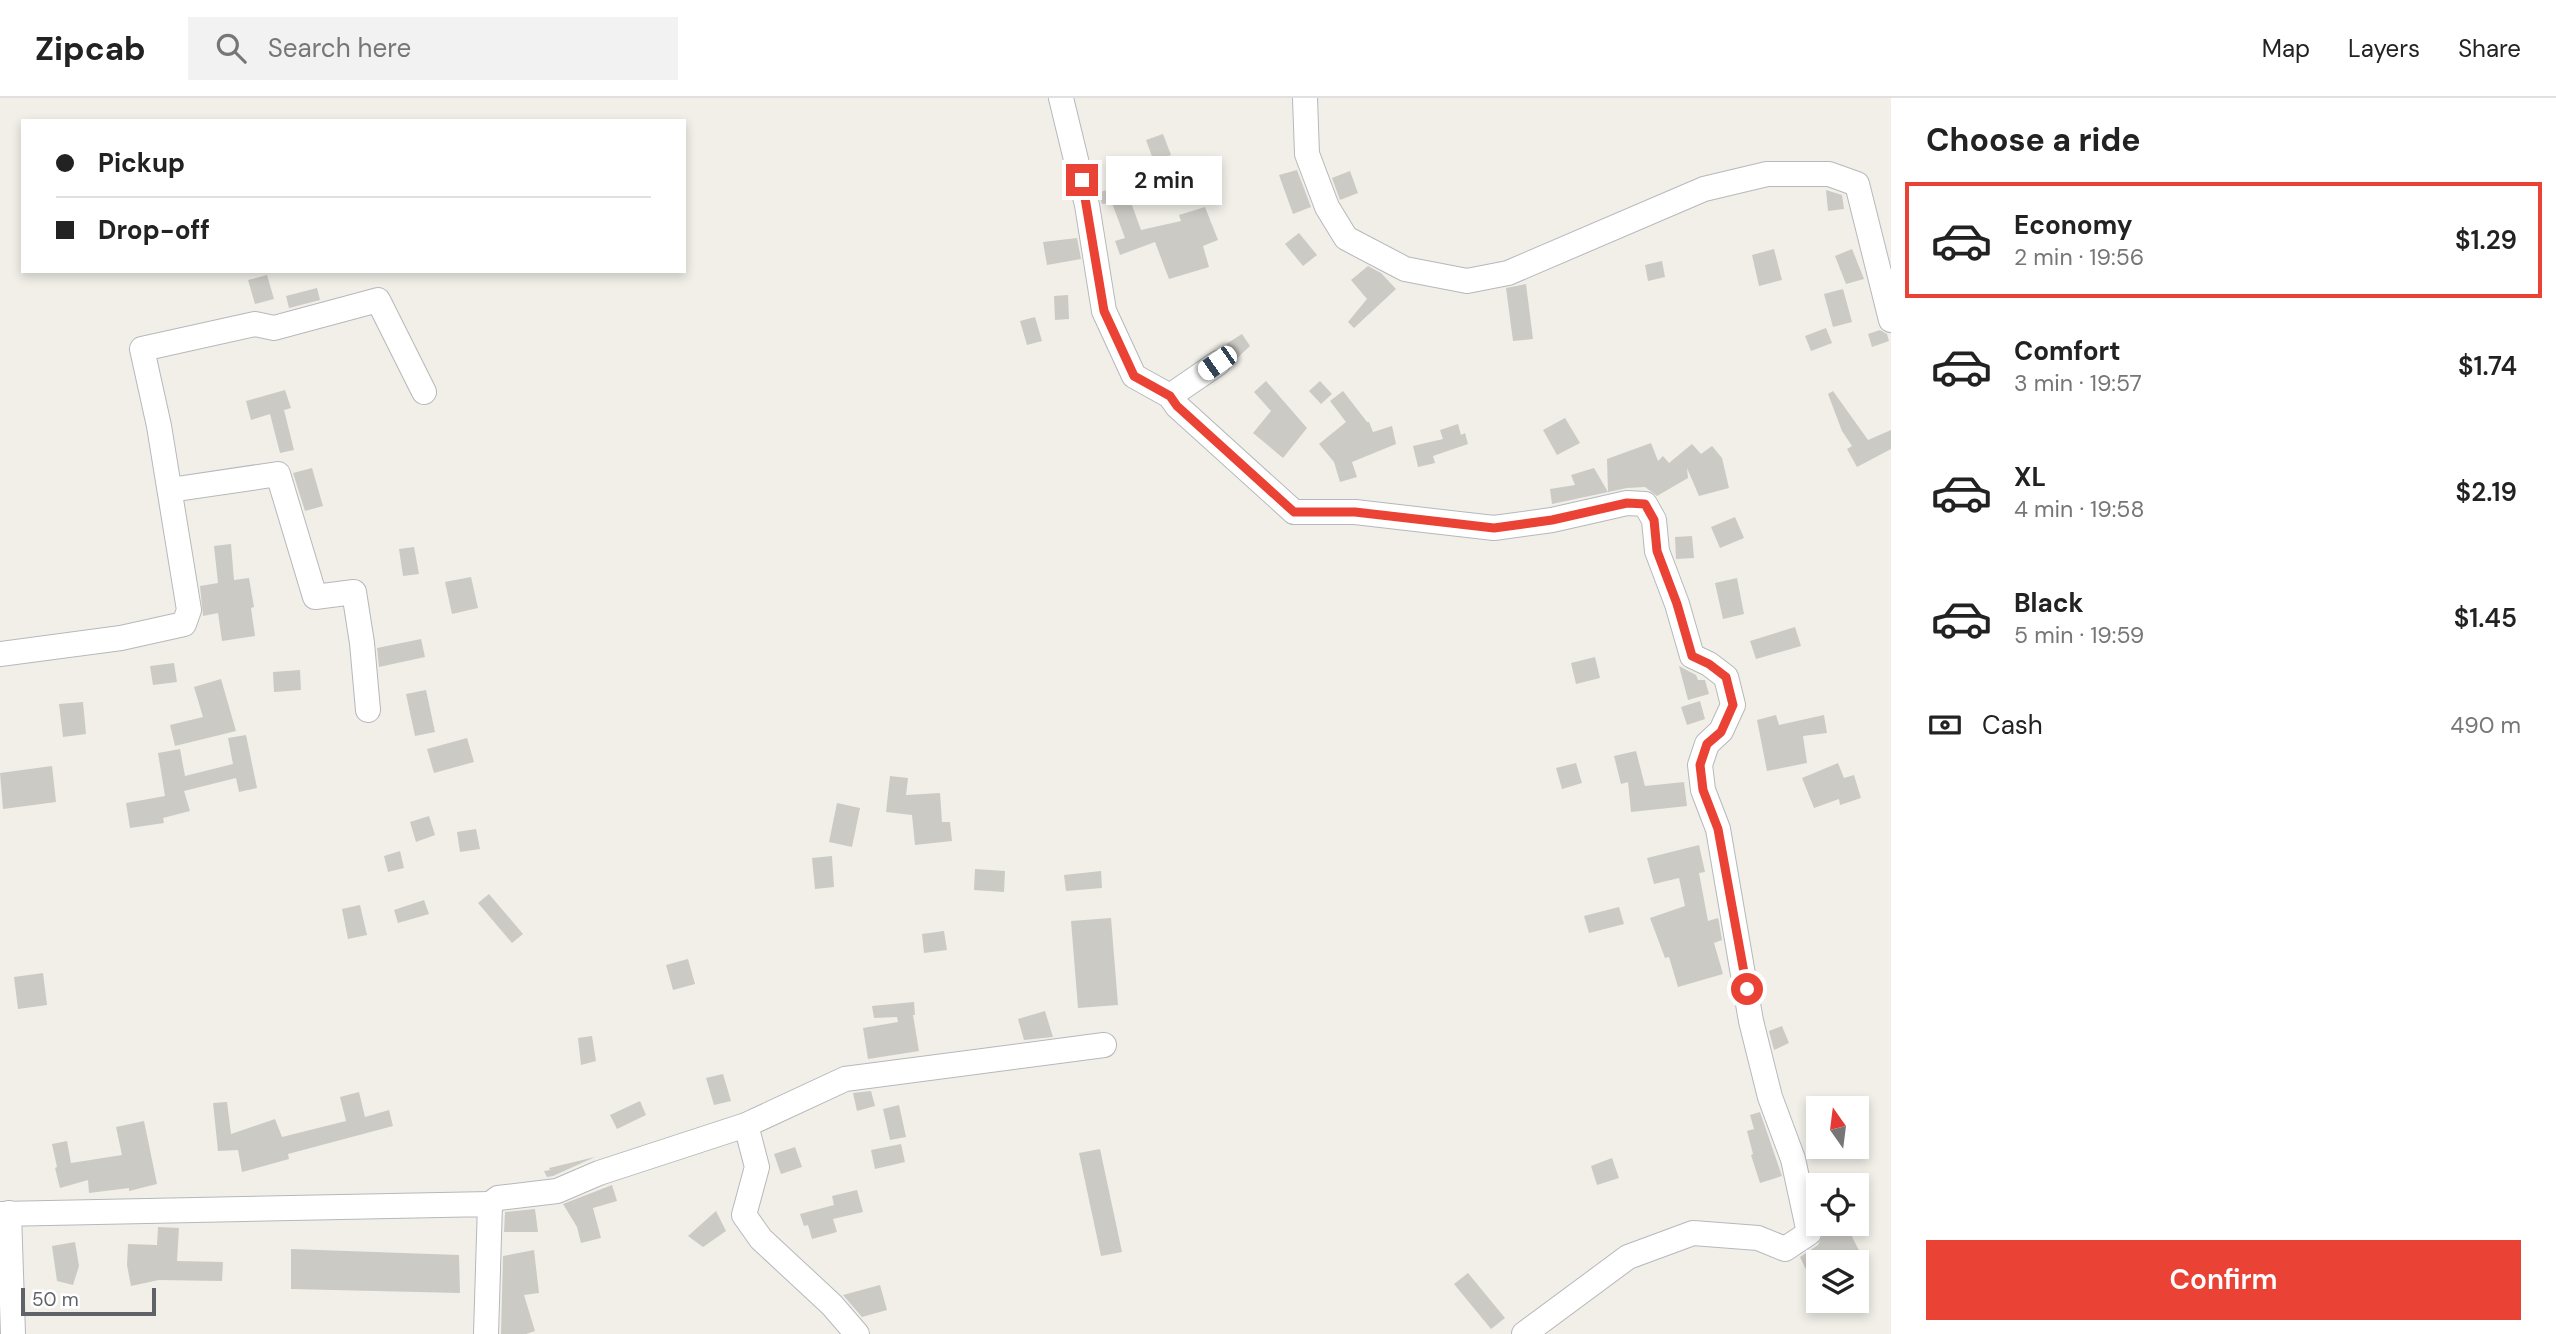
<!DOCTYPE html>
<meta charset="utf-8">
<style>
:root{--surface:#fff;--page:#f2f2f2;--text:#222;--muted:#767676;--line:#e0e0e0;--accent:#ea4335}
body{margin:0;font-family:"DM Sans",sans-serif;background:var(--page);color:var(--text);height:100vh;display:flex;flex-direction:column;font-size:26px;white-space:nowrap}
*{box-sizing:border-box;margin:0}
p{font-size:23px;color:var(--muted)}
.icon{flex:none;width:38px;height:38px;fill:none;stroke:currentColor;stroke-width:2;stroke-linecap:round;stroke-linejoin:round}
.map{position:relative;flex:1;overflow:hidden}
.side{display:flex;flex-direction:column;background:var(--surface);width:665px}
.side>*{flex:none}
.guide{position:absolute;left:21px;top:21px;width:665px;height:154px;border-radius:0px;box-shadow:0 4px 10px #0003;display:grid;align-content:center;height:154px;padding:0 35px;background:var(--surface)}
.needle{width:46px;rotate:346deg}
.fabs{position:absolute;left:1806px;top:998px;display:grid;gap:14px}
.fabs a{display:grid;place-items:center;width:63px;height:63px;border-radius:0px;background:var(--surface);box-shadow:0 4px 10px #0003;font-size:35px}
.scale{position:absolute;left:21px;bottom:18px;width:135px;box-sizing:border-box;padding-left:7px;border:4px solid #5f6368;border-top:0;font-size:19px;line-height:24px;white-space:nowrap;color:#5f6368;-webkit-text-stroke:5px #fff;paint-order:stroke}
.end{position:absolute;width:32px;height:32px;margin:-16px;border:9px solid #ea4335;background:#fff;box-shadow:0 0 0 4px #fff}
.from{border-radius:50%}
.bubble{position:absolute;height:49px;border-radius:0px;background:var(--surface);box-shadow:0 4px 10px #0003;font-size:23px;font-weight:600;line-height:49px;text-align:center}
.car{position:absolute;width:21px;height:42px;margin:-21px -10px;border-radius:9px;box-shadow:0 0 5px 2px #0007;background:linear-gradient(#fff 24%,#345 0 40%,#fff 0 76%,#345 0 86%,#fff 0)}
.guide b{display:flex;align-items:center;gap:24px;height:66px;font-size:26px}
.guide b+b{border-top:2px solid var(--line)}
.guide i{width:18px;height:18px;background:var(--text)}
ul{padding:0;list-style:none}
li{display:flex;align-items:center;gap:21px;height:116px;margin:0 14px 10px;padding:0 21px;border:4px solid transparent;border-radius:0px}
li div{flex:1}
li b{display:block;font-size:26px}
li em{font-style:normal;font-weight:600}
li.active{border-color:var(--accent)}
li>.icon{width:63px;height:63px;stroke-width:1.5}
h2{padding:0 35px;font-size:32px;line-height:84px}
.pay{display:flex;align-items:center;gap:18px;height:77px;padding:0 35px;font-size:26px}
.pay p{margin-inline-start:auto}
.primary-button{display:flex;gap:14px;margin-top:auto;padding:14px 35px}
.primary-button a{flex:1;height:80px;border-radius:0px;background:var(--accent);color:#fff;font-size:28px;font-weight:600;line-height:80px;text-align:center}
header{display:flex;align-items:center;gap:42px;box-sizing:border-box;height:98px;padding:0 35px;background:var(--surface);border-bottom:2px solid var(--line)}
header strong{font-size:33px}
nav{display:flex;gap:38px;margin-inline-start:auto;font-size:24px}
.search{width:490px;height:63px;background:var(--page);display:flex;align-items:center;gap:18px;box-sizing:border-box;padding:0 24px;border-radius:0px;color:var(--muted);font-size:26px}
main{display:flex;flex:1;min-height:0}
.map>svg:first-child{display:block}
</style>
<header>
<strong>Zipcab</strong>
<div class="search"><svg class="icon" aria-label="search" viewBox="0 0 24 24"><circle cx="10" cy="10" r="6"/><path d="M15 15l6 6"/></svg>Search here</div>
<nav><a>Map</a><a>Layers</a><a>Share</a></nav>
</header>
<main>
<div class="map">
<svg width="1891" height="1236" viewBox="0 0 1891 1236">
<rect width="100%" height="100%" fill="#f1efe8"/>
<g fill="#cccac5">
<polygon points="1163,36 1171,57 1154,64 1146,42"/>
<polygon points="1297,72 1311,109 1293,116 1279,77"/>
<polygon points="1350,73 1358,95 1340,102 1332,80"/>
<polygon points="1125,88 1141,132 1181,123 1179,117 1205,109 1218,142 1203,148 1209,169 1169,181 1155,144 1120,157 1115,143 1125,140 1112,105 1102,106 1099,94"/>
<polygon points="1826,92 1842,97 1844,111 1828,113"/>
<polygon points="1299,135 1317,157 1303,168 1285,146"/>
<polygon points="1077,140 1081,161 1047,167 1043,144"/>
<polygon points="1774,151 1782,182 1759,188 1752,157"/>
<polygon points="1852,151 1864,181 1846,186 1835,158"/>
<polygon points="1662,163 1665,179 1648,183 1645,167"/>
<polygon points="1368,168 1381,175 1396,191 1354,230 1348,224 1367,201 1351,182"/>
<polygon points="267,177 274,201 255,206 248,182"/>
<polygon points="1526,186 1533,241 1513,243 1506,190"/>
<polygon points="317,190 320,202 289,210 286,198"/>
<polygon points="1843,191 1852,224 1833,229 1824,196"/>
<polygon points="1068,197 1069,221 1055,222 1054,198"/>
<polygon points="1035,219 1042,243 1027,247 1020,223"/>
<polygon points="1826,230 1832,245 1811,253 1805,238"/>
<polygon points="1880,232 1887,236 1889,243 1872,249 1868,236"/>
<polygon points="1242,236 1250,248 1236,261 1226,246"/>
<polygon points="1266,283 1307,330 1283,360 1253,335 1271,313 1254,294"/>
<polygon points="1320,283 1332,296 1321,306 1309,293"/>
<polygon points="285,292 291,310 284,312 294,352 280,355 270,316 251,322 246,303"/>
<polygon points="1343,293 1367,324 1369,324 1373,334 1392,328 1396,346 1352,364 1357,379 1340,384 1334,364 1319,346 1346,324 1330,303"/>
<polygon points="1833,293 1868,342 1891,332 1891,351 1857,369 1847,351 1852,348 1842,333 1828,296"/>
<polygon points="1565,320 1580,345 1557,357 1543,332"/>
<polygon points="1458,326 1461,337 1465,335 1468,346 1433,358 1435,365 1418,369 1413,348 1443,341 1440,332"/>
<polygon points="1651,345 1658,363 1663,358 1669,365 1692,346 1701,356 1712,348 1722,360 1729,390 1699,398 1687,370 1688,380 1657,398 1645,389 1627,390 1552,406 1550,391 1575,387 1571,377 1594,370 1608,394 1607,361"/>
<polygon points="312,370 323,408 305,413 293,375"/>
<polygon points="1735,419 1744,440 1720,450 1711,429"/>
<polygon points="1692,438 1694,460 1676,461 1675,439"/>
<polygon points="231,446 234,482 249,480 254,509 251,510 255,538 222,543 218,515 203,518 200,488 218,485 214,448"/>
<polygon points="414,449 419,476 403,478 399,451"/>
<polygon points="471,479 478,510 452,516 445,484"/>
<polygon points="1737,480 1744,516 1723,521 1715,485"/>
<polygon points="1795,529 1801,548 1756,561 1750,543"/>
<polygon points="421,541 425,559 379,569 377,550"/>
<polygon points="1595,559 1600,580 1576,586 1571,565"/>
<polygon points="174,565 177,584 153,587 150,568"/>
<polygon points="1679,568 1696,577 1698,582 1705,582 1709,596 1688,602"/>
<polygon points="300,572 301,592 274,594 273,574"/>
<polygon points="221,581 236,633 175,648 170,627 203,619 194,589"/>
<polygon points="426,592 435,634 415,638 406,596"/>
<polygon points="1700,603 1705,621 1687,627 1681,609"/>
<polygon points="83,604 86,636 63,639 59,606"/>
<polygon points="1776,617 1779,627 1824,617 1827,635 1803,638 1807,665 1767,673 1757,622"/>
<polygon points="246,637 257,690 239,694 236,680 184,693 190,713 163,720 164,725 130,730 126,705 165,698 158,655 180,651 185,678 233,666 228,640"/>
<polygon points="467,640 474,664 434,675 427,651"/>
<polygon points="1636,653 1645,688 1684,684 1687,708 1631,714 1628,684 1621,686 1614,658"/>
<polygon points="1576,665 1582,685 1562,691 1556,670"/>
<polygon points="1838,665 1844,680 1854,677 1861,700 1840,707 1839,701 1814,710 1802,680"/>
<polygon points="52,668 56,704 3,711 0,675"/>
<polygon points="890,678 908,680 906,697 940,695 942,724 950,724 952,743 915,747 912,717 886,714"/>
<polygon points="837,705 860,710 852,749 829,744"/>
<polygon points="429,718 435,737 416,744 410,724"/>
<polygon points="476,731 480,751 460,754 457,734"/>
<polygon points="1699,747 1705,774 1699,775 1708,823 1718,820 1719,824 1722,842 1714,845 1723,876 1678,889 1669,859 1665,860 1650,820 1685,808 1679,780 1654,786 1647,760"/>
<polygon points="400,753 404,770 388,774 384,758"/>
<polygon points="832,758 834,789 815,791 812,760"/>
<polygon points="975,771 1005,773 1004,794 974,792"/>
<polygon points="1101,773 1102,790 1066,793 1064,777"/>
<polygon points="489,796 523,836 512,845 478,805"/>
<polygon points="424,802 429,816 398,825 394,812"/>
<polygon points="360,807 367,837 348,841 342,811"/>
<polygon points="1619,809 1624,826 1589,835 1584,818"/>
<polygon points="1111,820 1118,907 1078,910 1071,823"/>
<polygon points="944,833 947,852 924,855 922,836"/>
<polygon points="688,861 695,886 673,892 666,867"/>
<polygon points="43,875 47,907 18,911 14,879"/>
<polygon points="914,904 915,917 913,917 919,953 868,961 863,930 898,924 897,919 874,920 872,908"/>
<polygon points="1045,913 1053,939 1024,942 1018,921"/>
<polygon points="1782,928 1789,945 1774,952 1769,933"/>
<polygon points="592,938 596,963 581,967 578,940"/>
<polygon points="723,976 731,1003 714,1007 706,980"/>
<polygon points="871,993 875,1008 857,1013 853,995"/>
<polygon points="359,994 365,1019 389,1012 393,1028 288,1056 289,1061 242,1074 238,1052 218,1053 213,1005 227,1004 231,1036 275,1021 282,1039 346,1023 340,999"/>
<polygon points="640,1003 646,1017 617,1031 610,1017"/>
<polygon points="899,1007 906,1039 890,1042 883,1011"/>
<polygon points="1760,1014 1782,1078 1760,1085 1751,1057 1753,1056 1747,1033 1754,1031 1750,1017"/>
<polygon points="144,1023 157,1086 129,1093 129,1090 89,1095 88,1082 60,1090 55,1070 57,1069 52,1046 67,1043 71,1065 122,1057 116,1029"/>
<polygon points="901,1046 905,1064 875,1071 871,1052"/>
<polygon points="795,1049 802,1069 781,1076 774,1056"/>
<polygon points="1100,1051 1122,1154 1101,1158 1079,1055"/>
<polygon points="595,1059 553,1078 547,1079 544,1073 550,1072 549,1070"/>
<polygon points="1612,1060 1619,1080 1597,1087 1591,1068"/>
<polygon points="612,1087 617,1103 593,1110 601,1140 581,1145 577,1129 563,1106"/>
<polygon points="857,1092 863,1114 833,1121 837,1134 812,1141 808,1127 804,1128 800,1116 834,1107 832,1098"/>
<polygon points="535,1111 538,1134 504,1134 505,1114"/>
<polygon points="716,1113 726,1133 703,1149 688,1138"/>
<polygon points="1845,1125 1865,1164 1818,1164 1818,1197 1800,1159 1818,1147 1823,1136"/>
<polygon points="158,1129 179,1130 177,1163 223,1164 222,1183 159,1182 131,1188 127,1167 128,1146 157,1147"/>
<polygon points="75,1144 79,1168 73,1187 57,1183 52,1148"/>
<polygon points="291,1151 459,1157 460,1195 291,1191"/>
<polygon points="534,1152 539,1195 524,1197 535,1233 526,1236 501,1236 503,1158"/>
<polygon points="1468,1175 1505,1220 1491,1231 1454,1186"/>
<polygon points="880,1187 887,1212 862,1219 843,1197"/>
</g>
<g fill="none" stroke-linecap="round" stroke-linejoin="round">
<defs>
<g id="minor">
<polyline points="1061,0 1087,107 1104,213 1134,278 1170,298"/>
<polyline points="1305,0 1307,56 1327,109 1346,140 1405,171 1467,183 1508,175 1704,91 1767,76 1829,76 1857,86 1891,222"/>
<polyline points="1218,265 1170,298 1177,308 1294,414 1355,414 1494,430 1552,422 1627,405 1645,406 1654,422 1657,453 1677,506 1692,558 1709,566 1726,579 1733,607 1721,633 1707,646 1700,667 1703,692 1718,731 1751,923 1770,999 1793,1061 1809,1135 1785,1151 1758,1140 1693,1135 1628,1159 1524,1236"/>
<polyline points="170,392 278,376 315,499 354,494 362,545 368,612"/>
<polyline points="0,556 121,540 184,526 189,512 159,328 142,251 255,226 274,230 378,202 424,294"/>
<polyline points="746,1027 757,1069 744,1117 761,1141 832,1207 857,1236"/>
<polyline points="490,1106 498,1100 557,1093 599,1075 746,1027 845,981 1104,947"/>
<polyline points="9,1115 13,1236"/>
<polyline points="0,1116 490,1106 486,1236"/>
</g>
</defs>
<use href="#minor" stroke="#b5b8bc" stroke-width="26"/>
<use href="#minor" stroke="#fff" stroke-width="24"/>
</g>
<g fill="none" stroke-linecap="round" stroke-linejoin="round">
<polyline stroke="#ea4335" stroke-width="9" points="1082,82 1104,213 1134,278 1170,298 1177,308 1294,414 1355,414 1494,430 1552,422 1627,405 1645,406 1654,422 1657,453 1677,506 1692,558 1709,566 1726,579 1733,607 1721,634 1707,646 1700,667 1703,692 1718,731 1747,891"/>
</g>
</svg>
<div class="fabs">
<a><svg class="needle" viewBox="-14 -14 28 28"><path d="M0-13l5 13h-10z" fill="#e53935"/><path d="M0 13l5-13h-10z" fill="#767676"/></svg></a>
<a><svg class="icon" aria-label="locate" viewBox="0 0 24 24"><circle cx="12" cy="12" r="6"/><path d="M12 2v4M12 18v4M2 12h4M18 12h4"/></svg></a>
<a><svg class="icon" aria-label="layers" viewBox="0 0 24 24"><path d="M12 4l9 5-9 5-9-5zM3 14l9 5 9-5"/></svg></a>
</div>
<div class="scale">50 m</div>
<i class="end from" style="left:1747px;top:891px"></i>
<i class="end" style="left:1082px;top:82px"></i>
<div class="bubble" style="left:1106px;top:58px;width:116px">2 min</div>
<i class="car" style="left:1217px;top:265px;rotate:235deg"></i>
<div class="guide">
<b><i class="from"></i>Pickup</b>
<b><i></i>Drop-off</b>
</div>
</div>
<section class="side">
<h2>Choose a ride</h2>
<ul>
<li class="active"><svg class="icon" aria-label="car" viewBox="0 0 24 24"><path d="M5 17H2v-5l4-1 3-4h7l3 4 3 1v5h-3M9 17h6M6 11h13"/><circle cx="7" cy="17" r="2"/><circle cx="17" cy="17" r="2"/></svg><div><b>Economy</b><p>2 min · 19:56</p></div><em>$1.29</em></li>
<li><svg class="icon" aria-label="car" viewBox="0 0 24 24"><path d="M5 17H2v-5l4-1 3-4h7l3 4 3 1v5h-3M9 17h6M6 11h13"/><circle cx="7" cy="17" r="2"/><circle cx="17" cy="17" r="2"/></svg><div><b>Comfort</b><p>3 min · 19:57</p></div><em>$1.74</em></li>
<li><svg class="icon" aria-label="car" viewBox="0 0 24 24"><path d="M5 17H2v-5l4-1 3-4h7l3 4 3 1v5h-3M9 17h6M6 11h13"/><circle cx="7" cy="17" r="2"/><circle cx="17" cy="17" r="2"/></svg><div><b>XL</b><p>4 min · 19:58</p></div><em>$2.19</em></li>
<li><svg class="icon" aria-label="car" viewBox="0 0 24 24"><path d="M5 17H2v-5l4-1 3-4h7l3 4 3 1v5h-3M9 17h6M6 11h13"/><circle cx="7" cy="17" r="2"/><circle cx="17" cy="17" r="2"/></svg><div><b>Black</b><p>5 min · 19:59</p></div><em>$1.45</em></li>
</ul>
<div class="pay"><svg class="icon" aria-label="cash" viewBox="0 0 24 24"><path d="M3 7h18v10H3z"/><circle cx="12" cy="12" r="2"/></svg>Cash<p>490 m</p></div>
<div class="primary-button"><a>Confirm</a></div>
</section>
</main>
